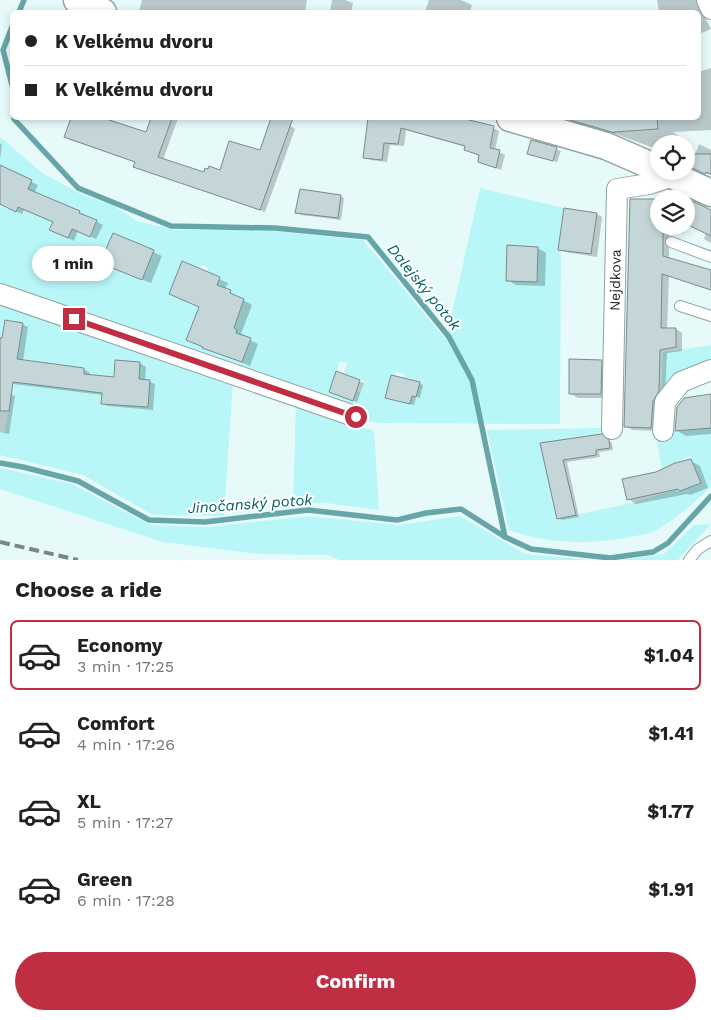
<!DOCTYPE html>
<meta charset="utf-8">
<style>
:root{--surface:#fff;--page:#f2f2f2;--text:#222;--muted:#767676;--line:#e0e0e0;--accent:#bf2e43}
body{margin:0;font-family:"Work Sans",sans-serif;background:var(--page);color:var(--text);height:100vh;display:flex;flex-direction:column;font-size:19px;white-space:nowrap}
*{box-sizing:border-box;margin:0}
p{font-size:16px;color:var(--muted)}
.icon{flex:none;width:28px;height:28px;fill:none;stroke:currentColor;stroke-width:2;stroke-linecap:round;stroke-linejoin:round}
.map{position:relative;height:560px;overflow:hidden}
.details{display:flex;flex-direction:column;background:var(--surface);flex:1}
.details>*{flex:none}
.top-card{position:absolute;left:10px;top:10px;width:691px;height:110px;border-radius:8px;box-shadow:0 2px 8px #0003;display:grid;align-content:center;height:110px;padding:0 15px;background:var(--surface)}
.tools{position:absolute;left:650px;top:135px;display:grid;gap:10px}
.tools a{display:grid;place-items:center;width:45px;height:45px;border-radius:50%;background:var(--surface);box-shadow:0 2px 8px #0003;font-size:25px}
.end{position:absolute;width:22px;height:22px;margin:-11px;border:6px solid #bf2e43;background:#fff;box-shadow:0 0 0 2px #fff}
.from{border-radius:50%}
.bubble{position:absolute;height:35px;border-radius:18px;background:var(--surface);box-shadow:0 2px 8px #0003;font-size:16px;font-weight:700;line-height:35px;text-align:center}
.top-card b{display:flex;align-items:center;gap:18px;height:48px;font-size:19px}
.top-card b+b{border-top:1px solid var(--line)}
.top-card i{width:12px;height:12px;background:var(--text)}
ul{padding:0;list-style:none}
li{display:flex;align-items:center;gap:15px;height:70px;margin:0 10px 8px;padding:0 5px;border:2px solid transparent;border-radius:8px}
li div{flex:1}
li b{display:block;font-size:19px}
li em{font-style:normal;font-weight:700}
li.current{border-color:var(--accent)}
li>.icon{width:45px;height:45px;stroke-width:1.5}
h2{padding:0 15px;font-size:22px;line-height:60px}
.button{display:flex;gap:10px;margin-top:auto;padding:10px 15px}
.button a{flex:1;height:58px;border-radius:30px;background:var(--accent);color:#fff;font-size:20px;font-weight:700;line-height:58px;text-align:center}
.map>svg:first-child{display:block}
</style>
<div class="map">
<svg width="711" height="560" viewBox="0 0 711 560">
<rect width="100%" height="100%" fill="#e7fafa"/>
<g fill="#b8f6f7" fill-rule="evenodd">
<path d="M0,137L42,173L79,193L114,206L139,222L176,230L253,229L363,240L446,340L480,188L564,208L561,227L560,424L378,423L361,420L0,285V204L16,211L32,180L0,165ZM79,213L97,221L90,237L72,229L68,238L49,230L53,222ZM113,233L154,250L142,280L101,263ZM507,246L538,247L537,282L506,280ZM182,261L200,268L201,265L208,268L207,272L220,277L212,297L185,301L169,294ZM227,289L231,290L230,293L244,299L240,310L228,326L237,330L236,333L250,338L242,362L202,348L203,347L186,340L196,314ZM340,361L347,363L344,374L364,381L361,392L357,391L353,401L329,392ZM396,372L404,374L403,377L420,382L416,397L385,398L391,375L395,376Z"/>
<path d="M0,306L32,312L233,380L224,516L153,515L83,475L0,455V432H5L23,323L5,320L3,330L5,339L0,338ZM115,360L139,379L150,380L148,407L101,404L103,376L114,377ZM34,362L84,368L81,391L31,384Z"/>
<polygon points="711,345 711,366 661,403 663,352"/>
<polygon points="296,403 374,431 379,510 327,503 293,504"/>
<path d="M601,428L608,434L540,443L557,519L627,504L676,490L677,492L700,483L690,456L662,469L657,442L661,436L673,431L711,428V487C693,504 675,520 653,532C647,535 638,535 630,537C589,545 548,544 509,530L487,430Z"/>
<polygon points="0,468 72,484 150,525 208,527 308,516 398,525 460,516 525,554 589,560 339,560 329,555 258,554 163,542 0,489"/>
<polygon points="711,524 678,560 622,560 664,554 694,525"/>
</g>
<g fill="#0003">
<polygon points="142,0 307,0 305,12 141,12 139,11"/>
<polygon points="332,0 345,0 353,3 351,12 330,12"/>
<polygon points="429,0 461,0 472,5 470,12 425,12"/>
<polygon points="657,0 699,0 700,8 711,29 699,34 699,12 659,12"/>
<polygon points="711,68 711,130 673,132 681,137 655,145 654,148 618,135 559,118 620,118 629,120 630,118 699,118 699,72"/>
<polygon points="72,118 99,118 146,134 152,118 178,118 163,160 205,173 221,171 260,151 290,126 295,129 265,212 140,169 135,166 136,162 70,140 65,137"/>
<polygon points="366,118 456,118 493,128 499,131 495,150 505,155 501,170 479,162 481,156 465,150 466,147 406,130 404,146 390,145 387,162 370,160 365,157 369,118"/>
<polygon points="532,141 561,151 557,162 529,154"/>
<polygon points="0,143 2,145 0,159"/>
<polygon points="699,144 711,150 711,173 709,175 691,166"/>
<polygon points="0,167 38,185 34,193 79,212 103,225 96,239 78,231 74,241 57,233 54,222 24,210 22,214 0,203"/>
<polygon points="340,196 344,198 341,220 301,215 297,213"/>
<polygon points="659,199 659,226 669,226 669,259 711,272 711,290 669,276 667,329 676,329 682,333 682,351 667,353 665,394 658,431 632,430 625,426 656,201"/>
<polygon points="686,200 711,211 711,243 704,239 706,233 688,225 684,233 671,226 686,226"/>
<polygon points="597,214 602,217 597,257 565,252 560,249"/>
<polygon points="114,234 162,256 151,283 110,267"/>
<polygon points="538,248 546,253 545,286 516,285 507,280"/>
<polygon points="183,263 228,283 225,289 252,305 241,334 245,335 244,337 258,344 250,366 195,344 200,307 170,294"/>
<polygon points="22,324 28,327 23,361 84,369 90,373 89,376 115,378 140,363 146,367 145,380 155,384 153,410 108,406 102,403 103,395 13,384 7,381 0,371 0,339 3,340"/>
<polygon points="601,361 610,366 609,398 578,398 570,393"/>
<polygon points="337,373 364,383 357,402 334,394"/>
<polygon points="419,383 423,385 420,398 416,397 414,405 391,399"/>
<polygon points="0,392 15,396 9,434 0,432 0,434"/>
<polygon points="711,395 711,434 686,436 676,430"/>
<polygon points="606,438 612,443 613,450 599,452 600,457 567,462 579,517 562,520 558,518 541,444"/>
<polygon points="691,461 700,466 708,488 690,495 687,494 636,504 628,499 656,473"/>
</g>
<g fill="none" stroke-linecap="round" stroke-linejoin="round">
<g stroke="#67a6a8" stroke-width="5.5">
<polyline points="19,12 24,0"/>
<polyline points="12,27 3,50 12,85"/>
<polyline points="14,118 14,119 78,188 171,226 275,228 368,237 449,337 472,380 505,537 531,549 610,558 653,552 668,543 711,496"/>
<polyline points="0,463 23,467 78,481 149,520 205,522 308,510 397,520 426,513 461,509 505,537"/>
</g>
</g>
<g fill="#c4d6d7" stroke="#7a8b8b">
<polygon points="71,118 103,118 146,132 151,118 172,118 158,157 204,172 205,168 208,169 209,166 220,170 229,141 260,150 271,118 293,118 260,210 133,167 135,162 64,137"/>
<polygon points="368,118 461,118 494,126 490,148 500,150 496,168 478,162 479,155 464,150 465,146 401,128 398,144 384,143 382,160 363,158"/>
<polygon points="568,118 657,118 658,129 614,132 615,133 567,119"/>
<polygon points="531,140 557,147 553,161 527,154"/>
<polygon points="694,154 711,154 711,174 706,172 705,174 690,167"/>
<polygon points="0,165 32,180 28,189 80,211 79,213 97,220 90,237 72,229 68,238 49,230 53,222 18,207 16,212 0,204"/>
<polygon points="300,189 341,195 338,218 295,213"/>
<polygon points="673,192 711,210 711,236 686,224 686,199 659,199 659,226 663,226 663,256 711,270 711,290 662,274 661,328 676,328 676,347 660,350 659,391 653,401 651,428 624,427 630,199 656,199 663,193"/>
<polygon points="564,208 597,213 591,254 558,250"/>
<polygon points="113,233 154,250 142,280 100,263"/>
<polygon points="507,245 538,247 537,282 506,281"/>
<polygon points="182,261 220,277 217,285 231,290 230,293 244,299 234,328 237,330 236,333 251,338 242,362 202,348 203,347 186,340 199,307 169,294"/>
<polygon points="5,320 23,323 17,359 84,368 84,374 114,377 115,360 140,362 139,379 150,380 148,407 101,404 102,393 13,382 9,411 0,411 0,338 2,338"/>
<polygon points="569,359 602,360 601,394 569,394"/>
<polygon points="336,371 360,380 353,401 329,392"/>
<polygon points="391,375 420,382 416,397 412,396 410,404 385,398"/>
<polygon points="711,394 711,428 675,431 677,407 684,398"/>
<polygon points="602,434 609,440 610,448 596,450 596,455 563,460 576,515 557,519 540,443"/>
<polygon points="691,459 701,483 680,491 678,489 627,500 622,479 656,472 675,463"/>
</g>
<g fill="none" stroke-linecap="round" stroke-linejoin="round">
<defs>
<g id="service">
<polyline points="671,242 711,257"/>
<polyline points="680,306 711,316"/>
<polyline points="689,560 698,549 711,541"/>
</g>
<g id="minor">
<polyline points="707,0 711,9"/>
<polyline points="0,294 357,417"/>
<path id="s1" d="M612,429L617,189L649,184L673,176"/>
<polyline points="663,431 665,402 681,382 711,370"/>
</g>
<g id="tertiary">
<polyline points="77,0 103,12"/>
<polyline points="510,118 606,146 659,169"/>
<polyline points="663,171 711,193"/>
</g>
</defs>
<use href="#service" stroke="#91a3a3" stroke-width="12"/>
<use href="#minor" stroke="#91a3a3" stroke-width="22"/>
<use href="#tertiary" stroke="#91a3a3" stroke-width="29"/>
<use href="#service" stroke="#fff" stroke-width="10"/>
<use href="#minor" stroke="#fff" stroke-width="20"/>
<use href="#tertiary" stroke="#fff" stroke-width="26"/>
<polyline stroke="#7b8787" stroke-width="4" stroke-dasharray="10 5" stroke-linecap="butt" points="0,542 78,560"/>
</g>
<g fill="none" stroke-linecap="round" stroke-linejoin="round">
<polyline stroke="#bf2e43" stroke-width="6" points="74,319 356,417"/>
</g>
<g text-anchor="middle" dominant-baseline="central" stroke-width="4" stroke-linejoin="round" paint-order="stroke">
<g font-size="14" fill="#161d1d" stroke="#fff">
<text stroke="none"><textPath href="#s1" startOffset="149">Nejdkova</textPath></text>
</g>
<g font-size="15" font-style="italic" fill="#006062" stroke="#fff">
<text transform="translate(424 287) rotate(51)">Dalejský potok</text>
<text transform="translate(250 504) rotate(-4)">Jinočanský potok</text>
</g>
</g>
</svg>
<div class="tools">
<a><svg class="icon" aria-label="locate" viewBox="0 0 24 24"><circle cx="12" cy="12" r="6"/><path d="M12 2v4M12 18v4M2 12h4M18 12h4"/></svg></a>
<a><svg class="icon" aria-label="layers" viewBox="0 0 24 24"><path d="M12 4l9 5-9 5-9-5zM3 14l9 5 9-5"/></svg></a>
</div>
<i class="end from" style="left:356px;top:417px"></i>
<i class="end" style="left:74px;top:319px"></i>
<div class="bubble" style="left:32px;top:246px;width:82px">1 min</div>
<div class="top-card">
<b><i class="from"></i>K Velkému dvoru</b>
<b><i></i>K Velkému dvoru</b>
</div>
</div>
<section class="details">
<h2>Choose a ride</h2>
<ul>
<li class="current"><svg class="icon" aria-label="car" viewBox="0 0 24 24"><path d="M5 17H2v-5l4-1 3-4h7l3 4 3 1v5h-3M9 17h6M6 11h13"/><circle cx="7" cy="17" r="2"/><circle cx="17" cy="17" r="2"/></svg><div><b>Economy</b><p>3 min · 17:25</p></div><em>$1.04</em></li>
<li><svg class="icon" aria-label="car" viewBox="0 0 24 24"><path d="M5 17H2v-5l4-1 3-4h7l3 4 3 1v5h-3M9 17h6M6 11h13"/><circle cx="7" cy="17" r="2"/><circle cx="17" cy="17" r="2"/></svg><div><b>Comfort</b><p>4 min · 17:26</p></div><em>$1.41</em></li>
<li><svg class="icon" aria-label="car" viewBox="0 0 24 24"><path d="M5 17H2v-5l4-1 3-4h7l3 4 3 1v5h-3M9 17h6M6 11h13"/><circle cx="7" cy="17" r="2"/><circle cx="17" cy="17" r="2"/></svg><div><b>XL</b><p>5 min · 17:27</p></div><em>$1.77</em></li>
<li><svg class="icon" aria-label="car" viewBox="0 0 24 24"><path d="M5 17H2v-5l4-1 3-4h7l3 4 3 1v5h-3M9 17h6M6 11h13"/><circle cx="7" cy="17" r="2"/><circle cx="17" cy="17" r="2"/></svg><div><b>Green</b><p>6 min · 17:28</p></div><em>$1.91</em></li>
</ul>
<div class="button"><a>Confirm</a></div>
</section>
